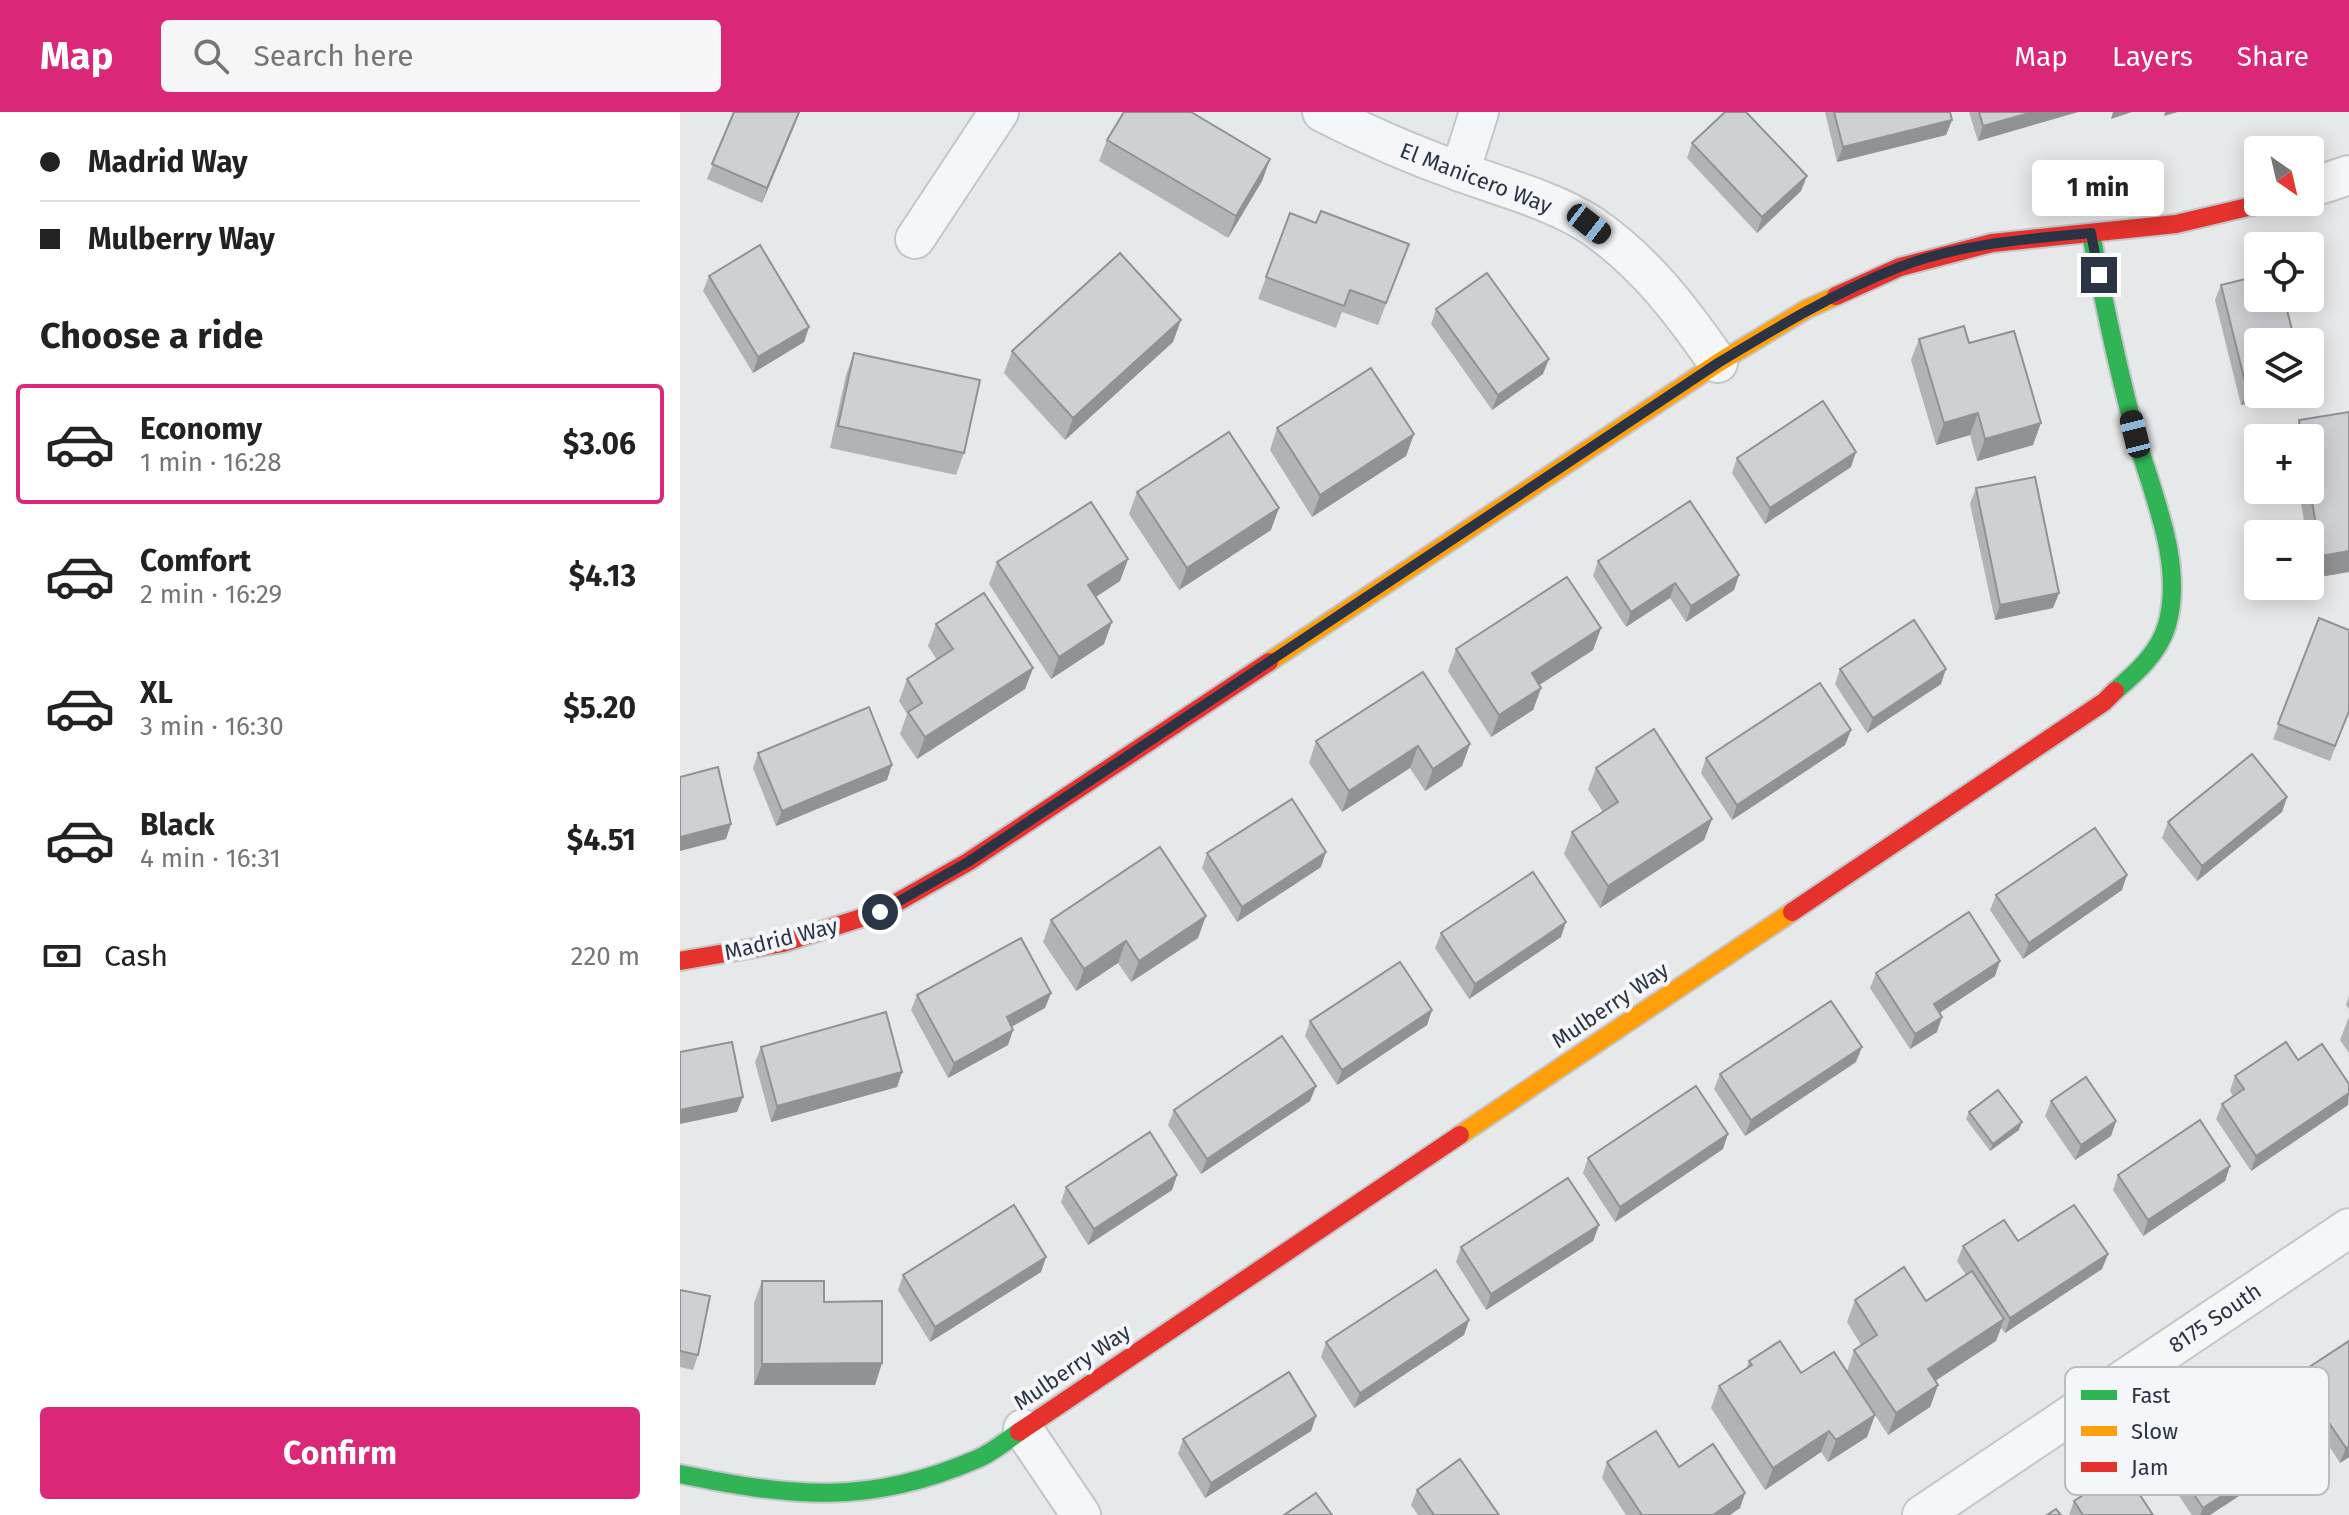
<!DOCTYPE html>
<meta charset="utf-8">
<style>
:root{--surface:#fff;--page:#f6f6f6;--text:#222;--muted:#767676;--line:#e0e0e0;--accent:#db2777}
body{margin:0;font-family:"Fira Sans",sans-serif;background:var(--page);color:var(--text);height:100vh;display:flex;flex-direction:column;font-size:30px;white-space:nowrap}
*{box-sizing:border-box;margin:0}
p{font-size:26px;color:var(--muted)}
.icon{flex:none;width:44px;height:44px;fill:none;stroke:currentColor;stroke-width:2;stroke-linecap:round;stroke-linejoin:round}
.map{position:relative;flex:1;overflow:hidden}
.sheet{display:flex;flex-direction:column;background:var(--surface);width:680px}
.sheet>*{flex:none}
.hud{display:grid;align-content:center;height:176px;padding:0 40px;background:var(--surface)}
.needle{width:52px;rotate:146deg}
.tools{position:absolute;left:1564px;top:24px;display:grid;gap:16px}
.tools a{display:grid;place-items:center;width:80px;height:80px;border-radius:8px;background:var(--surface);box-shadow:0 4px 20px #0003;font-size:40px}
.end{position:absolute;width:36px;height:36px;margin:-18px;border:10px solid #2b3445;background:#fff;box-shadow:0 0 0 4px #fff}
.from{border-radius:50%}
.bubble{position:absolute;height:56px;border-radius:8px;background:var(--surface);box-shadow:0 4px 20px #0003;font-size:26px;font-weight:700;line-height:56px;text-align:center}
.car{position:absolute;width:24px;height:48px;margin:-24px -12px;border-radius:10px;box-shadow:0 0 6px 2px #0007;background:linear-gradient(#222 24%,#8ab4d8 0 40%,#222 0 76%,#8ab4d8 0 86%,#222 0)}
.hud b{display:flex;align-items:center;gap:28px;height:76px;font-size:30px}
.hud b+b{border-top:2px solid var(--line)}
.hud i{width:20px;height:20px;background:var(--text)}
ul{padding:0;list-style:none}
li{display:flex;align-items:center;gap:24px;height:120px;margin:0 16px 12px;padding:0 24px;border:4px solid transparent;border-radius:8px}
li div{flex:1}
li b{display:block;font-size:30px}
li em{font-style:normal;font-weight:700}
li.selected{border-color:var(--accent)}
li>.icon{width:72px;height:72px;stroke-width:1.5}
h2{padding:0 40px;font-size:36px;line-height:96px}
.pay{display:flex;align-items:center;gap:20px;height:88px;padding:0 40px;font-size:30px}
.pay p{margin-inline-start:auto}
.button{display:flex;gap:16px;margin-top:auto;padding:16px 40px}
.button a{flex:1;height:92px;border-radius:8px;background:var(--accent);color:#fff;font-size:32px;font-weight:700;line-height:92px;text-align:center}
header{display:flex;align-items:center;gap:48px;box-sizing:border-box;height:112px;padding:0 40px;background:var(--accent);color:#fff}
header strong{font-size:38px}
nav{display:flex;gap:44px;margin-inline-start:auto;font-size:28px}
.search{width:560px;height:72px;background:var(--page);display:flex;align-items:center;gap:20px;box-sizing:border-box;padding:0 28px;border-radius:8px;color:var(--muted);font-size:30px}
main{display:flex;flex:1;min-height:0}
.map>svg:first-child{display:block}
</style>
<header>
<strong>Map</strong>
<div class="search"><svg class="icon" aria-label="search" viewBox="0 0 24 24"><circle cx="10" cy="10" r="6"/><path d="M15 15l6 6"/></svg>Search here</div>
<nav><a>Map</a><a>Layers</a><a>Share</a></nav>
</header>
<main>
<section class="sheet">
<div class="hud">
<b><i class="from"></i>Madrid Way</b>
<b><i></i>Mulberry Way</b>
</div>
<h2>Choose a ride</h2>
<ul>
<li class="selected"><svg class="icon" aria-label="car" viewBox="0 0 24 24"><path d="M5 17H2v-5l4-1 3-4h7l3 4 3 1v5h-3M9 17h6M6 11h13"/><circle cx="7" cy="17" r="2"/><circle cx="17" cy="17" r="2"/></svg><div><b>Economy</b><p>1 min · 16:28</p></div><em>$3.06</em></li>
<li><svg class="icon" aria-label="car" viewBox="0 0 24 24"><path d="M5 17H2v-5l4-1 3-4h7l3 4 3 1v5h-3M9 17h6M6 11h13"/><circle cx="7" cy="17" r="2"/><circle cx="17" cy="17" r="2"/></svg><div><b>Comfort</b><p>2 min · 16:29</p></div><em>$4.13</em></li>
<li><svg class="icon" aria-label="car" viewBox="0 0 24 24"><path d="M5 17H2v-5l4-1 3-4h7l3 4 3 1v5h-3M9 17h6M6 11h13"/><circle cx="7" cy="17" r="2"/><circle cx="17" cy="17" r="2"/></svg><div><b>XL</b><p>3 min · 16:30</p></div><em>$5.20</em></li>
<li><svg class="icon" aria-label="car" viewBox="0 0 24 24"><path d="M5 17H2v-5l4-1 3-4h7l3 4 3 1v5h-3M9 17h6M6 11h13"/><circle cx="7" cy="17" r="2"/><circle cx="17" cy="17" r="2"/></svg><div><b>Black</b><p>4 min · 16:31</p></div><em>$4.51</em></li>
</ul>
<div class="pay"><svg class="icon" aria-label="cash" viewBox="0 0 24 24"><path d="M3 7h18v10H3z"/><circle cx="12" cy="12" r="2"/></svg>Cash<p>220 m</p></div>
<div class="button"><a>Confirm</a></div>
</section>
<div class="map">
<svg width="1669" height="1403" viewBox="0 0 1669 1403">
<rect width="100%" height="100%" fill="#e6e8ea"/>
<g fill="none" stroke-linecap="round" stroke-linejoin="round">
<defs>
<g id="street">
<path d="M642,0C687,23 733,43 781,60C824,76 872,88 911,113C965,150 1001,198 1038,251"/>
<polyline points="780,60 799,0"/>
<polyline points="1630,76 1669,63"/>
<polyline points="235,127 319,0"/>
<polyline points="343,1317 401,1403"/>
<polyline points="1242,1403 1669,1116"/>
</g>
<g id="fast">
<path d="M1411,121C1423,187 1437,253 1454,317C1470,378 1505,449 1487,513C1479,541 1456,561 1435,579"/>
<path d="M0,1362C112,1385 189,1394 297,1347C312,1341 326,1329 339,1320"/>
</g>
<g id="slow">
<polyline points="589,550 1038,251 1127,197 1156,184"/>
<polyline points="780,1023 1112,800"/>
</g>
<g id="jam">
<polyline points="1156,184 1220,155 1312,131 1496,112 1589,90"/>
<polyline points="1112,800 1424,590 1435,579"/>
<polyline points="0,849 103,831 200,800 288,750 589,550"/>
<polyline points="339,1320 780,1023"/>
</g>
</defs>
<use href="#street" stroke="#c4c6c8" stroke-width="42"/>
<use href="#fast" stroke="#c4c6c8" stroke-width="22"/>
<use href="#slow" stroke="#c4c6c8" stroke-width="22"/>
<use href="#jam" stroke="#c4c6c8" stroke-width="22"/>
<use href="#street" stroke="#f5f6f7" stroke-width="38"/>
<use href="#fast" stroke="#30b455" stroke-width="18"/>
<use href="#slow" stroke="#ff9f0a" stroke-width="18"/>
<use href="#jam" stroke="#e5322d" stroke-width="18"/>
</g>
<g fill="#b1b3b5">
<polygon points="54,0 120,0 82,91 27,67"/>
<polygon points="1145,0 1270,0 1272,8 1266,23 1157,50"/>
<polygon points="1289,0 1398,0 1298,29"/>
<polygon points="427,28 590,47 582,69 548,126 419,49"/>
<polygon points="1012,31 1121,79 1077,121 1007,46"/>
<polygon points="610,101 636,111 729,132 698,213 662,200 656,216 578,187"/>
<polygon points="29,164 129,215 124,230 73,261 23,179"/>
<polygon points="1541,173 1578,282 1608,282 1561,293 1535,188"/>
<polygon points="756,197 863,262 812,298 751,212"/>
<polygon points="1239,227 1289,231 1353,333 1297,349 1290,323 1256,333 1231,248"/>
<polygon points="493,230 385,328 324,261 332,239"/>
<polygon points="174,241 284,341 276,363 150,336 166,263"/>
<polygon points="1669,300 1669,460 1633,466 1630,449 1630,422 1626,422 1619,378 1630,378 1630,326 1613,326 1619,308"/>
<polygon points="597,316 734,322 726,344 632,405 590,338"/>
<polygon points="1057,346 1171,355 1085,412 1052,361"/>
<polygon points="1296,376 1379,481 1373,496 1315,508 1290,392"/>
<polygon points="457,380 591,418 499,478 449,402"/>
<polygon points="448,447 440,469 416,485 424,532 371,567 309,472 317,450"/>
<polygon points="918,449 1059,463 1054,478 1006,510 990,486 946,515 913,464"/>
<polygon points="1639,506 1669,600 1650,649 1593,627"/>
<polygon points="256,512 353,556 345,577 237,647 220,622 227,602 219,589 227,567 257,548 248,534"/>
<polygon points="921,516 913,538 859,573 861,576 853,598 811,625 768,559 776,537"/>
<polygon points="1160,557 1261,572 1187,621 1155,572"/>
<polygon points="1171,618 1165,633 1052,708 1021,661 1026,646"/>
<polygon points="636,629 790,632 782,654 745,679 730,656 662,700 629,651"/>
<polygon points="78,641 207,668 96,714 73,656"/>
<polygon points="916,656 1032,707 1024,728 920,796 884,742 892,720 923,700 908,677"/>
<polygon points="1607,685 1602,700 1517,769 1482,726 1488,710"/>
<polygon points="527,741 641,755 557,810 522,756"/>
<polygon points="1442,778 1343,847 1310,798 1316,783"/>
<polygon points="371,808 518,826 451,870 438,851 396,879 363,830"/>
<polygon points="761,821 881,825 789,887 755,836"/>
<polygon points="1196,861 1315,864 1259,901 1257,920 1230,937 1190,876"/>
<polygon points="371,881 365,896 332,915 333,918 328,933 268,966 231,898 237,883"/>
<polygon points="1669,884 1669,897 1666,893"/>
<polygon points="752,898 747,913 657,973 625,924 630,909"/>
<polygon points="1669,905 1669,941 1660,928"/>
<polygon points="81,935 222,960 217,975 91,1010 75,950"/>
<polygon points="1618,948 1668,993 1571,1059 1536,1007 1542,992 1553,984 1550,979 1555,964"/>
<polygon points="1176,950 1065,1024 1034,977 1040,962"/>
<polygon points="636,974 630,989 521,1062 488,1013 494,998"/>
<polygon points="1371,989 1436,1009 1431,1024 1395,1048 1365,1004"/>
<polygon points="1289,1000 1339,1018 1310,1039 1286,1007"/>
<polygon points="1043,1037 935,1110 903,1061 908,1046"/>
<polygon points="1550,1054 1545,1069 1463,1124 1433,1078 1438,1063"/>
<polygon points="497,1063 492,1078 408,1133 381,1090 386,1075"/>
<polygon points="919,1113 913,1129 806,1198 776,1150 781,1135"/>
<polygon points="1338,1129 1428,1142 1422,1157 1325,1221 1321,1216 1316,1229 1255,1268 1258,1273 1250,1295 1208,1323 1195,1303 1187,1325 1148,1350 1141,1340 1085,1378 1031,1296 1039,1274 1066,1257 1069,1249 1121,1261 1167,1259 1174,1238 1181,1233 1167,1210 1175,1188 1246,1189 1286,1163 1277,1149 1283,1134"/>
<polygon points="366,1145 361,1160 250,1230 218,1178 223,1163"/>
<polygon points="82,1169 202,1251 195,1273 74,1273 74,1191"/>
<polygon points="0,1178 18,1243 13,1258 0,1255"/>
<polygon points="789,1208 784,1223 674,1296 641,1245 646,1230"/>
<polygon points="1669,1229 1669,1345 1660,1351 1644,1326 1626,1338 1594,1289 1600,1274"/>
<polygon points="636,1304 631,1319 525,1386 498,1342 503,1327"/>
<polygon points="927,1350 999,1355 1065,1381 1060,1396 1050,1403 946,1403 922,1366"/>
<polygon points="1492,1350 1600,1357 1530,1403 1512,1403 1486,1365"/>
<polygon points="737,1378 819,1403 738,1403 731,1393"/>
<polygon points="1394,1389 1473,1403 1389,1403"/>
</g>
<g fill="#909294">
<polygon points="119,0 120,0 82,91 87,76"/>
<polygon points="1353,0 1398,0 1298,29 1303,14"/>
<polygon points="1433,0 1452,0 1431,7"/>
<polygon points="1485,0 1498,0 1484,4"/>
<polygon points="1272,8 1266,23 1157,50 1163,35"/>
<polygon points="590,47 582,69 548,126 556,104"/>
<polygon points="1127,64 1121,79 1077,121 1082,105"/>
<polygon points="501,208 493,230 385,328 393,306"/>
<polygon points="129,215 124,230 73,261 78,245"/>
<polygon points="869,247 863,262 812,298 818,283"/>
<polygon points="1578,275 1578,282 1608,282 1561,293 1567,278"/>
<polygon points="1298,301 1290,323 1256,333 1264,311"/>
<polygon points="1361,311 1353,333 1297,349 1305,327"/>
<polygon points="734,322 726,344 632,405 640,383"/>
<polygon points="1176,340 1171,355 1085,412 1090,396"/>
<polygon points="599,396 591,418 499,478 507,456"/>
<polygon points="1669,439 1669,460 1633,466 1641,444"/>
<polygon points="448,447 440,469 400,495 408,473"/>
<polygon points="1059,463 1054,478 1006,510 1011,494"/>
<polygon points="995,471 990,486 946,515 951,500"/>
<polygon points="1379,481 1373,496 1315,508 1320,493"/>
<polygon points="432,510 424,532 371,567 379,545"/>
<polygon points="921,516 913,538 844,583 852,561"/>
<polygon points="353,556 345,577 237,647 245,625"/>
<polygon points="1266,557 1261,572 1187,621 1193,606"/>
<polygon points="861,576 853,598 811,625 819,603"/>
<polygon points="1171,618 1165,633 1052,708 1057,693"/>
<polygon points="790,632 782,654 745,679 753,657"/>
<polygon points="738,634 730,656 662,700 669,679"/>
<polygon points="212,653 207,668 96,714 102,699"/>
<polygon points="1607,685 1602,700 1517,769 1522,754"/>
<polygon points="1032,707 1024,728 920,796 928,774"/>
<polygon points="51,712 46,727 0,739 0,725"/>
<polygon points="646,740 641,755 557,810 562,795"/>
<polygon points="1447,763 1442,778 1343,847 1349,831"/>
<polygon points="526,804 518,826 451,870 459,849"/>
<polygon points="886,810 881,825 789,887 795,872"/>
<polygon points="446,829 438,851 396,879 404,857"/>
<polygon points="1320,849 1315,864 1249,908 1254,892"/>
<polygon points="371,881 365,896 321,920 327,905"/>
<polygon points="752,898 747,913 657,973 662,958"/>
<polygon points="1262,905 1257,920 1230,937 1235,922"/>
<polygon points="333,918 328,933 268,966 274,951"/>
<polygon points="1182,935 1176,950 1065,1024 1071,1008"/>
<polygon points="222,960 217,975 91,1010 97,994"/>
<polygon points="636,974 630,989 521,1062 527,1047"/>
<polygon points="1669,981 1668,993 1571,1059 1576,1044"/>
<polygon points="63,985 57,1000 0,1012 0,998"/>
<polygon points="1436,1009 1431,1024 1395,1048 1401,1033"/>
<polygon points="1342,1010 1339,1018 1310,1039 1313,1032"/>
<polygon points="1048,1022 1043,1037 935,1110 940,1095"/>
<polygon points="1550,1054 1545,1069 1463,1124 1468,1108"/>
<polygon points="497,1063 492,1078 408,1133 414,1117"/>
<polygon points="919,1113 913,1129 806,1198 811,1182"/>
<polygon points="1428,1142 1422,1157 1325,1221 1330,1206"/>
<polygon points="366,1145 361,1160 250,1230 255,1215"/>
<polygon points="1324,1207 1316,1229 1240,1279 1248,1257"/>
<polygon points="789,1208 784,1223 674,1296 680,1281"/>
<polygon points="202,1251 195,1273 74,1273 82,1252"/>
<polygon points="1258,1273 1250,1295 1208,1323 1216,1301"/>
<polygon points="1195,1303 1187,1325 1148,1350 1156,1328"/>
<polygon points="636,1304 631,1319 525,1386 531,1371"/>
<polygon points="1649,1311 1644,1326 1626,1338 1631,1323"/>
<polygon points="1149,1319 1141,1340 1085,1378 1093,1356"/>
<polygon points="1669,1334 1669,1345 1660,1351 1666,1336"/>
<polygon points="1606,1342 1600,1357 1530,1403 1520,1403 1523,1396"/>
<polygon points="1065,1381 1060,1396 1050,1403 1033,1403"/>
</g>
<g fill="#ced0d3" stroke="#909294" stroke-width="2">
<polygon points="54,0 119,0 87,76 32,52"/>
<polygon points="444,0 511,0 590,47 556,104 427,28"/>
<polygon points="1045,0 1066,0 1127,64 1082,105 1012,31"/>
<polygon points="1154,0 1270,0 1272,8 1163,35"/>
<polygon points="1299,0 1353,0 1303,14"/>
<polygon points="641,99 729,132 706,191 670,178 664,194 586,165 610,101 636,111"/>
<polygon points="80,133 129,215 78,245 29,164"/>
<polygon points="440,141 501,208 393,306 332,239"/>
<polygon points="807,161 869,247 818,283 756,197"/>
<polygon points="1578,164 1578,186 1604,186 1615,230 1578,230 1578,275 1567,278 1541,173"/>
<polygon points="1284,214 1289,231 1334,219 1361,311 1305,327 1298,301 1264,311 1239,227"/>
<polygon points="174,241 300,268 284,341 158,314"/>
<polygon points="691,256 734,322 640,383 597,316"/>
<polygon points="1143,289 1176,340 1090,396 1057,346"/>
<polygon points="1669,300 1669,439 1641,444 1630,377 1630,326 1622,326 1619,308"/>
<polygon points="549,320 599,396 507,456 457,380"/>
<polygon points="1355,365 1379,481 1320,493 1296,376"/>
<polygon points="1010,389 1059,463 1011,494 995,471 951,500 918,449"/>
<polygon points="411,390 448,447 408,473 432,510 379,545 317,450"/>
<polygon points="887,465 921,516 852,561 861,576 819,603 776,537"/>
<polygon points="304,481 353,556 245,625 228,600 242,591 227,567 273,537 256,512"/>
<polygon points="1639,506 1669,518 1669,599 1655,634 1598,612"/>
<polygon points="1234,508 1266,557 1193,606 1160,557"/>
<polygon points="743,560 790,632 753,657 738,634 669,679 636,629"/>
<polygon points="1140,571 1171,618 1057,693 1026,646"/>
<polygon points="189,595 212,653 102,699 78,641"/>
<polygon points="974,617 1032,707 928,774 892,720 938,690 916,656"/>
<polygon points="1572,642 1607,685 1522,754 1488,710"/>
<polygon points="38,655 51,712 0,725 0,665"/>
<polygon points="612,687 646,740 562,795 527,741"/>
<polygon points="1415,716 1447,763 1349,831 1316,783"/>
<polygon points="480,735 526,804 459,849 446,829 404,857 371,808"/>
<polygon points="853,760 886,810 795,872 761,821"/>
<polygon points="1289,800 1320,849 1254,892 1262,905 1235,922 1196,861"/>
<polygon points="341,826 371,881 327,905 333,918 274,951 237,883"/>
<polygon points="720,850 752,898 662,958 630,909"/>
<polygon points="1151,889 1182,935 1071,1008 1040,962"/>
<polygon points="206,900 222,960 97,994 81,935"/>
<polygon points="602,924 636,974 527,1047 494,998"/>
<polygon points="52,930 63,985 0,998 0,940"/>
<polygon points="1606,930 1618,948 1642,932 1669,972 1669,981 1576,1044 1542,992 1564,977 1555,964"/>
<polygon points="1406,965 1436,1009 1401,1033 1371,989"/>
<polygon points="1016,974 1048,1022 940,1095 908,1046"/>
<polygon points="1318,978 1342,1010 1313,1032 1289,1000"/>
<polygon points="1520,1008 1550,1054 1468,1108 1438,1063"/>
<polygon points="470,1020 497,1063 414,1117 386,1075"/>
<polygon points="888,1066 919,1113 811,1182 781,1135"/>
<polygon points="334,1093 366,1145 255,1215 223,1163"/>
<polygon points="1394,1093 1428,1142 1330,1206 1283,1134 1324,1108 1338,1129"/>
<polygon points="1224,1155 1246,1189 1292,1159 1324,1207 1248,1257 1258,1273 1216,1301 1174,1238 1197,1223 1175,1188"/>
<polygon points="756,1158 789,1208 680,1281 646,1230"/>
<polygon points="82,1169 144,1169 144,1190 202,1189 202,1251 82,1252"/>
<polygon points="0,1178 30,1184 18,1243 0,1239"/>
<polygon points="1100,1229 1121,1261 1154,1240 1195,1303 1156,1328 1149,1319 1093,1356 1039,1274 1072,1253 1069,1249"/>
<polygon points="1669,1229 1669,1334 1666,1336 1649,1311 1631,1323 1600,1274"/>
<polygon points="609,1260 636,1304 531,1371 503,1327"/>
<polygon points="1575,1295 1606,1342 1523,1396 1492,1350"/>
<polygon points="976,1319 999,1355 1033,1332 1065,1381 1033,1403 962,1403 927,1350"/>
<polygon points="780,1347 819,1403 754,1403 737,1378"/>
<polygon points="1443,1357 1473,1403 1403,1403 1394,1389"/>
<polygon points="636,1381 652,1403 604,1403"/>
<polygon points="1376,1397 1381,1403 1367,1403"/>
</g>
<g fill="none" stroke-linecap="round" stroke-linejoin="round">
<path stroke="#2b3445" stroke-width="10" d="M200,800L288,750L1038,251C1096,216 1154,181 1217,156C1277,132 1347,127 1411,121L1419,163"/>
</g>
<g text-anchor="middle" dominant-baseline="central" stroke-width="8" stroke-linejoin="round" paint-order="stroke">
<g font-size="22" fill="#2b3445" stroke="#f4f6f9">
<text transform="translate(796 66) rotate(21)">El Manicero Way</text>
<text transform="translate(101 827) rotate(-14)">Madrid Way</text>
<text transform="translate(930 893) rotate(-34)">Mulberry Way</text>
<text transform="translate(1535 1206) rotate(-34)">8175 South</text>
<text transform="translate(392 1255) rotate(-34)">Mulberry Way</text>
</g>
</g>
<rect x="1385" y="1255" width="264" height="128" rx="12" fill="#f4f6f9" stroke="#b8bcc3" stroke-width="2"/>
<rect x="1401" y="1278" width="36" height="10" fill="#30b455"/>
<rect x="1401" y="1314" width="36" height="10" fill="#ff9f0a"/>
<rect x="1401" y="1350" width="36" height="10" fill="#e5322d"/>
<g font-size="22" fill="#2b3445">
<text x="1451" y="1291">Fast</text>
<text x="1451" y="1327">Slow</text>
<text x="1451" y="1363">Jam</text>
</g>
</svg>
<div class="tools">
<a><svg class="needle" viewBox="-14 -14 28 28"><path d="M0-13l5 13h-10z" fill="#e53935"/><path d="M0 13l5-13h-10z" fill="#767676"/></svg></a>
<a><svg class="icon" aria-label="locate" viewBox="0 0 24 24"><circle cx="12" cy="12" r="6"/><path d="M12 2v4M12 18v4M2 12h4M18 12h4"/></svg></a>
<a><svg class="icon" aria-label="layers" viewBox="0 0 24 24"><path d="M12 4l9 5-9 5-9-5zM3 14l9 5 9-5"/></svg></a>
<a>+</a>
<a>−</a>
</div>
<i class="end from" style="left:200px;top:800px"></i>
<i class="end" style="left:1419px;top:163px"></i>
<div class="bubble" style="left:1352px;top:48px;width:132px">1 min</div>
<i class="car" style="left:909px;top:112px;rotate:128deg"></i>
<i class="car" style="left:1455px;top:322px;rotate:346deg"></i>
</div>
</main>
